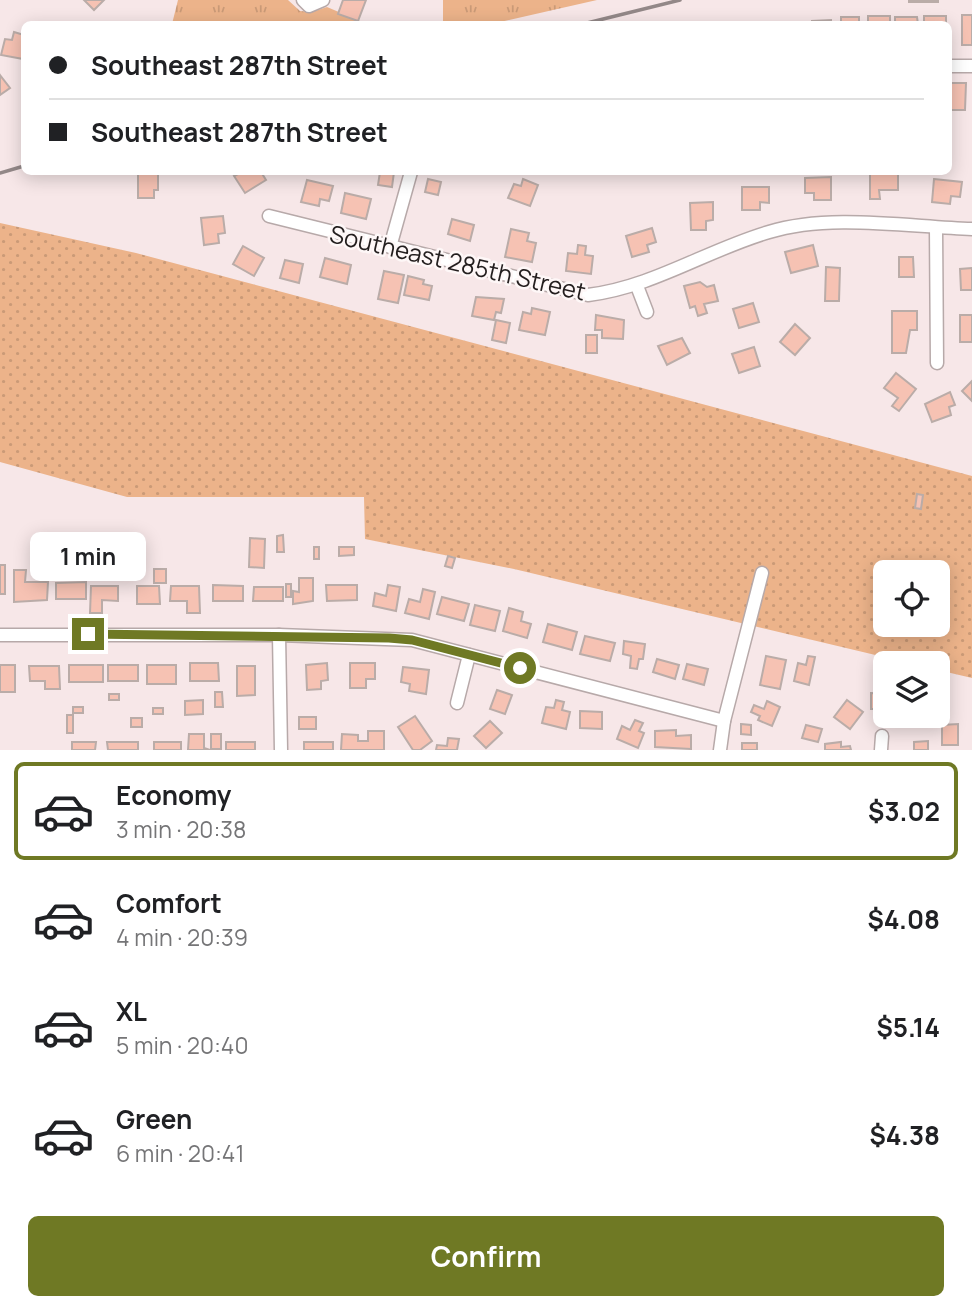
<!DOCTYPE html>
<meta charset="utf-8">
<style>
:root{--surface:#fff;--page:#f6f6f6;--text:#202124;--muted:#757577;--line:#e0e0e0;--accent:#6f7924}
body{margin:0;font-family:Manrope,sans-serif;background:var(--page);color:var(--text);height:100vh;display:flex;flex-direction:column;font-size:26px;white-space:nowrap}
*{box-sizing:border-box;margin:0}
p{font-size:23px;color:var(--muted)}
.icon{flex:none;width:38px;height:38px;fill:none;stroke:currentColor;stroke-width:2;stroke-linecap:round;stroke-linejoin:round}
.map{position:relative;height:750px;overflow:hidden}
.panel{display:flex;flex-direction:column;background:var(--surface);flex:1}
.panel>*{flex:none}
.banner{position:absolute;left:21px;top:21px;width:931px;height:154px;border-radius:10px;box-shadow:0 4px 18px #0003;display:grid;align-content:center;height:154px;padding:0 28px;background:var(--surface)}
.tools{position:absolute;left:873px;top:560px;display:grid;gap:14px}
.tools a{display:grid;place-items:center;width:77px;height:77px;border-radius:10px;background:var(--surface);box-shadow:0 4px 18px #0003;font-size:35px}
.end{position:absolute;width:32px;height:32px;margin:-16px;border:9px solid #6f7924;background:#fff;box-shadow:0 0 0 4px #fff}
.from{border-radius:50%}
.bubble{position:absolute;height:49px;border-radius:10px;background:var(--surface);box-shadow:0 4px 18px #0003;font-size:23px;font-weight:700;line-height:49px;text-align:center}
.banner b{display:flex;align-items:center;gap:24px;height:66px;font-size:26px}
.banner b+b{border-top:2px solid var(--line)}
.banner i{width:18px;height:18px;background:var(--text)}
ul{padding:12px 0 0;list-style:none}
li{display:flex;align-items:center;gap:21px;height:98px;margin:0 14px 10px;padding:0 14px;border:4px solid transparent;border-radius:10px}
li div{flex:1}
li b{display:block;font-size:26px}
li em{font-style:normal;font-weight:700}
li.current{border-color:var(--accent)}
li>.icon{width:63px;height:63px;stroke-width:1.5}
.primary-button{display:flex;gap:14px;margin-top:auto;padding:14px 28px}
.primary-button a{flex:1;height:80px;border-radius:10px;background:var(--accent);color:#fff;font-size:28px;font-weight:700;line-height:80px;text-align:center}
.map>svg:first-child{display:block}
</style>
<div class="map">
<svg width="972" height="750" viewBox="0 0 972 750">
<defs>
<pattern id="grass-dots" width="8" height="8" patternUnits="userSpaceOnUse" patternTransform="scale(1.75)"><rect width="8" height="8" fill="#ecb38a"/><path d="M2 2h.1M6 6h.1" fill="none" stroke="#ca9a77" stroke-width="1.8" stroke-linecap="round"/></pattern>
<pattern id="park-tufts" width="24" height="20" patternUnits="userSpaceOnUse" patternTransform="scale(1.75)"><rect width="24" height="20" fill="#ecb38a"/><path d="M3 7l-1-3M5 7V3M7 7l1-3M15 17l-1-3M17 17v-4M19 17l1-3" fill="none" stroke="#ca9a77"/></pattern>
</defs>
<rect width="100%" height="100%" fill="#f7e7e8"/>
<path fill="url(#grass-dots)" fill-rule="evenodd" d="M0,223L136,253L972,476V678L938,670V663H909L514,569L365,539L364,497H127L0,462ZM886,572H938V625H886Z"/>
<g fill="url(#park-tufts)">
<polygon points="178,0 288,0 300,11 312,12 327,7 367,24 172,24"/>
<polygon points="443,0 597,0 491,24 443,24"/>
</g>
<polygon fill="#ecb38a" points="328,11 331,24 308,24 306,18"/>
<g fill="#f6c2b3" stroke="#baaca8" stroke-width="2">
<polygon points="84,0 104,0 94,10"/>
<polygon points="343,0 366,0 358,21 338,14"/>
<rect x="909" y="0" width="29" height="2"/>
<rect x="962" y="15" width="10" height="30"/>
<rect x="868" y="16" width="22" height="8"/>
<rect x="924" y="16" width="22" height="8"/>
<rect x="841" y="17" width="18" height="7"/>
<polygon points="895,17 917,17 918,24 895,24"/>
<polygon points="831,20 831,24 812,24 812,21"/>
<polygon points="14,32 24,35 23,59 1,55 5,39 12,40"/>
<polygon points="0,75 10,88 0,95"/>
<polygon points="948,83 966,83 965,110 948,110"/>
<polygon points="242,172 261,172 266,180 245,193 234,176"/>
<polygon points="380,172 394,172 392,187 378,185"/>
<polygon points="870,173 898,173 898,190 879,190 880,199 870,199"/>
<polygon points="138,174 158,174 158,190 154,190 154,198 138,198"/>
<polygon points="831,177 831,200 814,200 814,193 805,193 805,178"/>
<polygon points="428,179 441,182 438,195 425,192"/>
<polygon points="523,179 538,185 530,206 508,198 514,184 521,186"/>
<polygon points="934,179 962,182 960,197 951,196 950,204 932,202"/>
<polygon points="307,180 333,186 329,201 320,199 319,206 301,202"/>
<polygon points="742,187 769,187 769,203 760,202 760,210 742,210"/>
<polygon points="345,193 371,199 366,219 341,213"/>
<polygon points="713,202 713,220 706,221 706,230 691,230 690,203"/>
<polygon points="223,216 225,233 218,234 219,243 204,245 201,218"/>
<polygon points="452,219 474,225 470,241 448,234"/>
<polygon points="652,228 656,242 647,245 649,252 632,257 626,236"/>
<polygon points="511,229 529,233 527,241 536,243 532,262 505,257"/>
<polygon points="578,245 586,246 585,255 593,256 591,274 566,271 568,253 577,254"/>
<polygon points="813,245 818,266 791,273 785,252"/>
<polygon points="243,246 264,258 254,276 233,264"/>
<polygon points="899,257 913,257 914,277 899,277"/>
<polygon points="325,258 351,265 347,284 320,277"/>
<polygon points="285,260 303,264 299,283 280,278"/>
<polygon points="826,267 840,268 839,301 825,301"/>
<polygon points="972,268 972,290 961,290 960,269"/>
<polygon points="384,271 404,275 398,303 378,299"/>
<polygon points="408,276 424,280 423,284 432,286 429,300 404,295"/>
<polygon points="700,282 707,287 714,285 718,301 704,304 707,313 698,316 695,306 690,308 684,286"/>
<polygon points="476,297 504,299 501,313 496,312 494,320 472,316"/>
<polygon points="753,303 759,322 739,328 733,309"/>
<polygon points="532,308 550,312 545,335 519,330 523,312 531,314"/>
<polygon points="892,311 917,311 917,330 910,330 906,353 892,353"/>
<polygon points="596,315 624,320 623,339 602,338 602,330 595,330"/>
<rect x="960" y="315" width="12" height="27"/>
<polygon points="496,320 510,323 506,343 492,340"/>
<polygon points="795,324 810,338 795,355 780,342"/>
<rect x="586" y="335" width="11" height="18"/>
<polygon points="682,338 690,353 667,365 658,346"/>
<polygon points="754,347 760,366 739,373 732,354"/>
<polygon points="896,373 916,389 899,411 892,406 898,398 884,388"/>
<polygon points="972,381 972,401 962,391"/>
<polygon points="950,392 955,405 949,407 951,415 932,422 925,404"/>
<polygon points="917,494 923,495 921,509 915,508"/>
<polygon points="283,535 284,552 277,552 277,536"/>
<polygon points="250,538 265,539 264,568 249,567"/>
<rect x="314" y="547" width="5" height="12"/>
<polygon points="339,547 354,547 354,555 339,556"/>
<polygon points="52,551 63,551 63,575 51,575"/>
<polygon points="448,556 455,558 452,568 445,566"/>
<rect x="0" y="565" width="5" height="29"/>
<rect x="154" y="569" width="12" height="14"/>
<polygon points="14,570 26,570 25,582 48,582 47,600 14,602"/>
<polygon points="299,578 313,578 313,601 293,604 293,591 299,592"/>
<polygon points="86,582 86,599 56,599 56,583"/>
<rect x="286" y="584" width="5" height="13"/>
<polygon points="213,585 243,586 243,601 213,601"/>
<polygon points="326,585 357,585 357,600 327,601"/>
<polygon points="388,585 400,587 396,611 373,606 375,593 386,596"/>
<polygon points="91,586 118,586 118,601 102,600 102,613 90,613"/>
<polygon points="137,586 159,586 160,604 137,604"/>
<polygon points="171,586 199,586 200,613 187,613 187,601 170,601"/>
<polygon points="254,587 283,587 283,601 253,601"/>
<polygon points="423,589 435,592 429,619 405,613 409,599 420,602"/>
<polygon points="442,597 469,604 464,621 437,614"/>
<polygon points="475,605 500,611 495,631 470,625"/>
<polygon points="509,608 523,612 521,621 531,624 527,638 503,631"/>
<polygon points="548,624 577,632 572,650 543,642"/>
<polygon points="585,636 615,643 610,661 580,654"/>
<polygon points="624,641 645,644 643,659 639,659 637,669 630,668 631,656 623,654"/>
<polygon points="766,656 786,660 780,689 760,685"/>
<polygon points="808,656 815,657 809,685 794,681 798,663 806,665"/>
<polygon points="657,659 679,665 675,679 653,672"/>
<polygon points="190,663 218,663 219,681 190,681"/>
<polygon points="327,663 328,680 321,681 321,689 307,690 306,665"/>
<polygon points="350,663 375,663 375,679 366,679 366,688 350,688"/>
<polygon points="687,664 708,669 704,685 683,679"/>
<rect x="0" y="665" width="15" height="27"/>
<rect x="69" y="665" width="34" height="17"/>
<rect x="108" y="665" width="30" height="16"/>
<rect x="147" y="665" width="29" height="19"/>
<polygon points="29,666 59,666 60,689 45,689 45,681 30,681"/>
<polygon points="237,666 255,666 255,695 237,696"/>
<polygon points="403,667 429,670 426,694 409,691 410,684 401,682"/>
<polygon points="497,690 512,695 505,714 490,709"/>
<polygon points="215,692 222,692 223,707 215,707"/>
<polygon points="871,693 886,694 886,709 871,709"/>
<rect x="109" y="694" width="10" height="6"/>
<polygon points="203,700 203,714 185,715 185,701"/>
<polygon points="556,700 564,702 562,710 570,712 566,729 542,723 546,707 554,708"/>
<polygon points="847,700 863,712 850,729 834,717"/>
<polygon points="767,701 780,707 772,726 758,720 760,716 751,712 754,705 764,709"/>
<rect x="73" y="707" width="10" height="6"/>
<rect x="153" y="708" width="10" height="6"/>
<polygon points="580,711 602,712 602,729 580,728"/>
<rect x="67" y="715" width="6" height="18"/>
<polygon points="415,716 432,741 420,750 413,750 398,727"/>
<polygon points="916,716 935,716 936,717 925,726"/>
<rect x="299" y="717" width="17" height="12"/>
<rect x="131" y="718" width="11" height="9"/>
<polygon points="635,720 643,723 639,731 644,733 638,748 617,739 622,726 630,730"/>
<polygon points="490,721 502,733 486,748 474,736"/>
<polygon points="741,724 751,725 751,735 741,734"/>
<polygon points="958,724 958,745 942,745 942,725"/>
<polygon points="806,725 822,729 818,742 802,738"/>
<polygon points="676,730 676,736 691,735 691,749 655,747 655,731"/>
<polygon points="368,731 384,731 384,750 341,750 342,734 358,735 358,741 368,741"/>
<polygon points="189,734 204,734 204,748 210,750 188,750"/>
<rect x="211" y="734" width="10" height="15"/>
<polygon points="448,738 459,739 457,750 436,750 437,745 447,746"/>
<polygon points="928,741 928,750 914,750 914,742"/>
<polygon points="72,742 96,742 95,750 72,750"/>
<polygon points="107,742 138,742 138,750 108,750"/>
<rect x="154" y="742" width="27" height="8"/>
<rect x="226" y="742" width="29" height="8"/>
<rect x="304" y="742" width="29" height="8"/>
<polygon points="841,742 841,747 850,746 851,750 825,750 825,744"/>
<rect x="742" y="743" width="15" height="7"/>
</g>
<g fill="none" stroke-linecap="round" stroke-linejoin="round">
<defs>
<g id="minor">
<polyline points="303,0 309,6 323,0"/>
<polyline points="948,66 972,66"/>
<path d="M269,216L588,295C653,287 707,250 769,232C830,213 909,227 972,229"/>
<polyline points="936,228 937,363"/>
<polyline points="390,247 411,172"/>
<polyline points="637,286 647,312"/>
<polyline points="0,635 279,635 412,640 724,721"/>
<polyline points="279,635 281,750"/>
<polyline points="457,703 469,655"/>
<polyline points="720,750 724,721 762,573"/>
<polyline points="881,750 882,736"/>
</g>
</defs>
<use href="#minor" stroke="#b7a9a9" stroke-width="15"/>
<use href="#minor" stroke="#fff" stroke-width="12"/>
<g stroke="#938888" stroke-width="3.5">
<polyline points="583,24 680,0"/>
<polyline points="0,173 24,166"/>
</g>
</g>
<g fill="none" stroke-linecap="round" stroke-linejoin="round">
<polyline stroke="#6f7924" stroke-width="9" points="88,634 389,638 412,640 520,668"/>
</g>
<g text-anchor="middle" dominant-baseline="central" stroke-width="5" stroke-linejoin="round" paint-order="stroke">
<g font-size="24" fill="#231e1e" stroke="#fef7f7">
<text transform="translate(458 262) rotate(13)">Southeast 285th Street</text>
</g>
</g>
</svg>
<div class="tools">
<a><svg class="icon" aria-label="locate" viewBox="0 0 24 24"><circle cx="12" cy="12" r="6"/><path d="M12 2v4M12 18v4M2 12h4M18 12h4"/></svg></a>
<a><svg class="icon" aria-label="layers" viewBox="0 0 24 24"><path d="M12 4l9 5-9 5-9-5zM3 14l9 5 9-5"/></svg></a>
</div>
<i class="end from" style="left:520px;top:668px"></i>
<i class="end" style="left:88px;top:634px"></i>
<div class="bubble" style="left:30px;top:532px;width:116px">1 min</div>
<div class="banner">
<b><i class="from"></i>Southeast 287th Street</b>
<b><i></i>Southeast 287th Street</b>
</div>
</div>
<section class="panel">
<ul>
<li class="current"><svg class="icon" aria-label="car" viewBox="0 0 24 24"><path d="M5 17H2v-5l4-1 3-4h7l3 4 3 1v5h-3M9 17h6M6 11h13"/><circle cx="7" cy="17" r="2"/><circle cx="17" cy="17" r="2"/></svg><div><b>Economy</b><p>3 min · 20:38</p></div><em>$3.02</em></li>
<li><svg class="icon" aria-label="car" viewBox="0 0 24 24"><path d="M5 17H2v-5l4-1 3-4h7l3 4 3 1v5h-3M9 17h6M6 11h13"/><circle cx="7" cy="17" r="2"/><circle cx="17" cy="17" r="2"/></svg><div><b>Comfort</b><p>4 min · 20:39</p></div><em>$4.08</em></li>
<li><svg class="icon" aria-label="car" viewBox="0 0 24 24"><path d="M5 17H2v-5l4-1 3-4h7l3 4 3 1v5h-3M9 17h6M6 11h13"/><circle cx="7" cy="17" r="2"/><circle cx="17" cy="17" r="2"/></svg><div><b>XL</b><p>5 min · 20:40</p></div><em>$5.14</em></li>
<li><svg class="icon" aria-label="car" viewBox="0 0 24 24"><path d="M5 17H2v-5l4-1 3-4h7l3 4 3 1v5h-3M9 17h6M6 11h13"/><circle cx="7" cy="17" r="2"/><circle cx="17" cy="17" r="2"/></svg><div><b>Green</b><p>6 min · 20:41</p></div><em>$4.38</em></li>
</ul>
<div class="primary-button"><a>Confirm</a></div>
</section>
